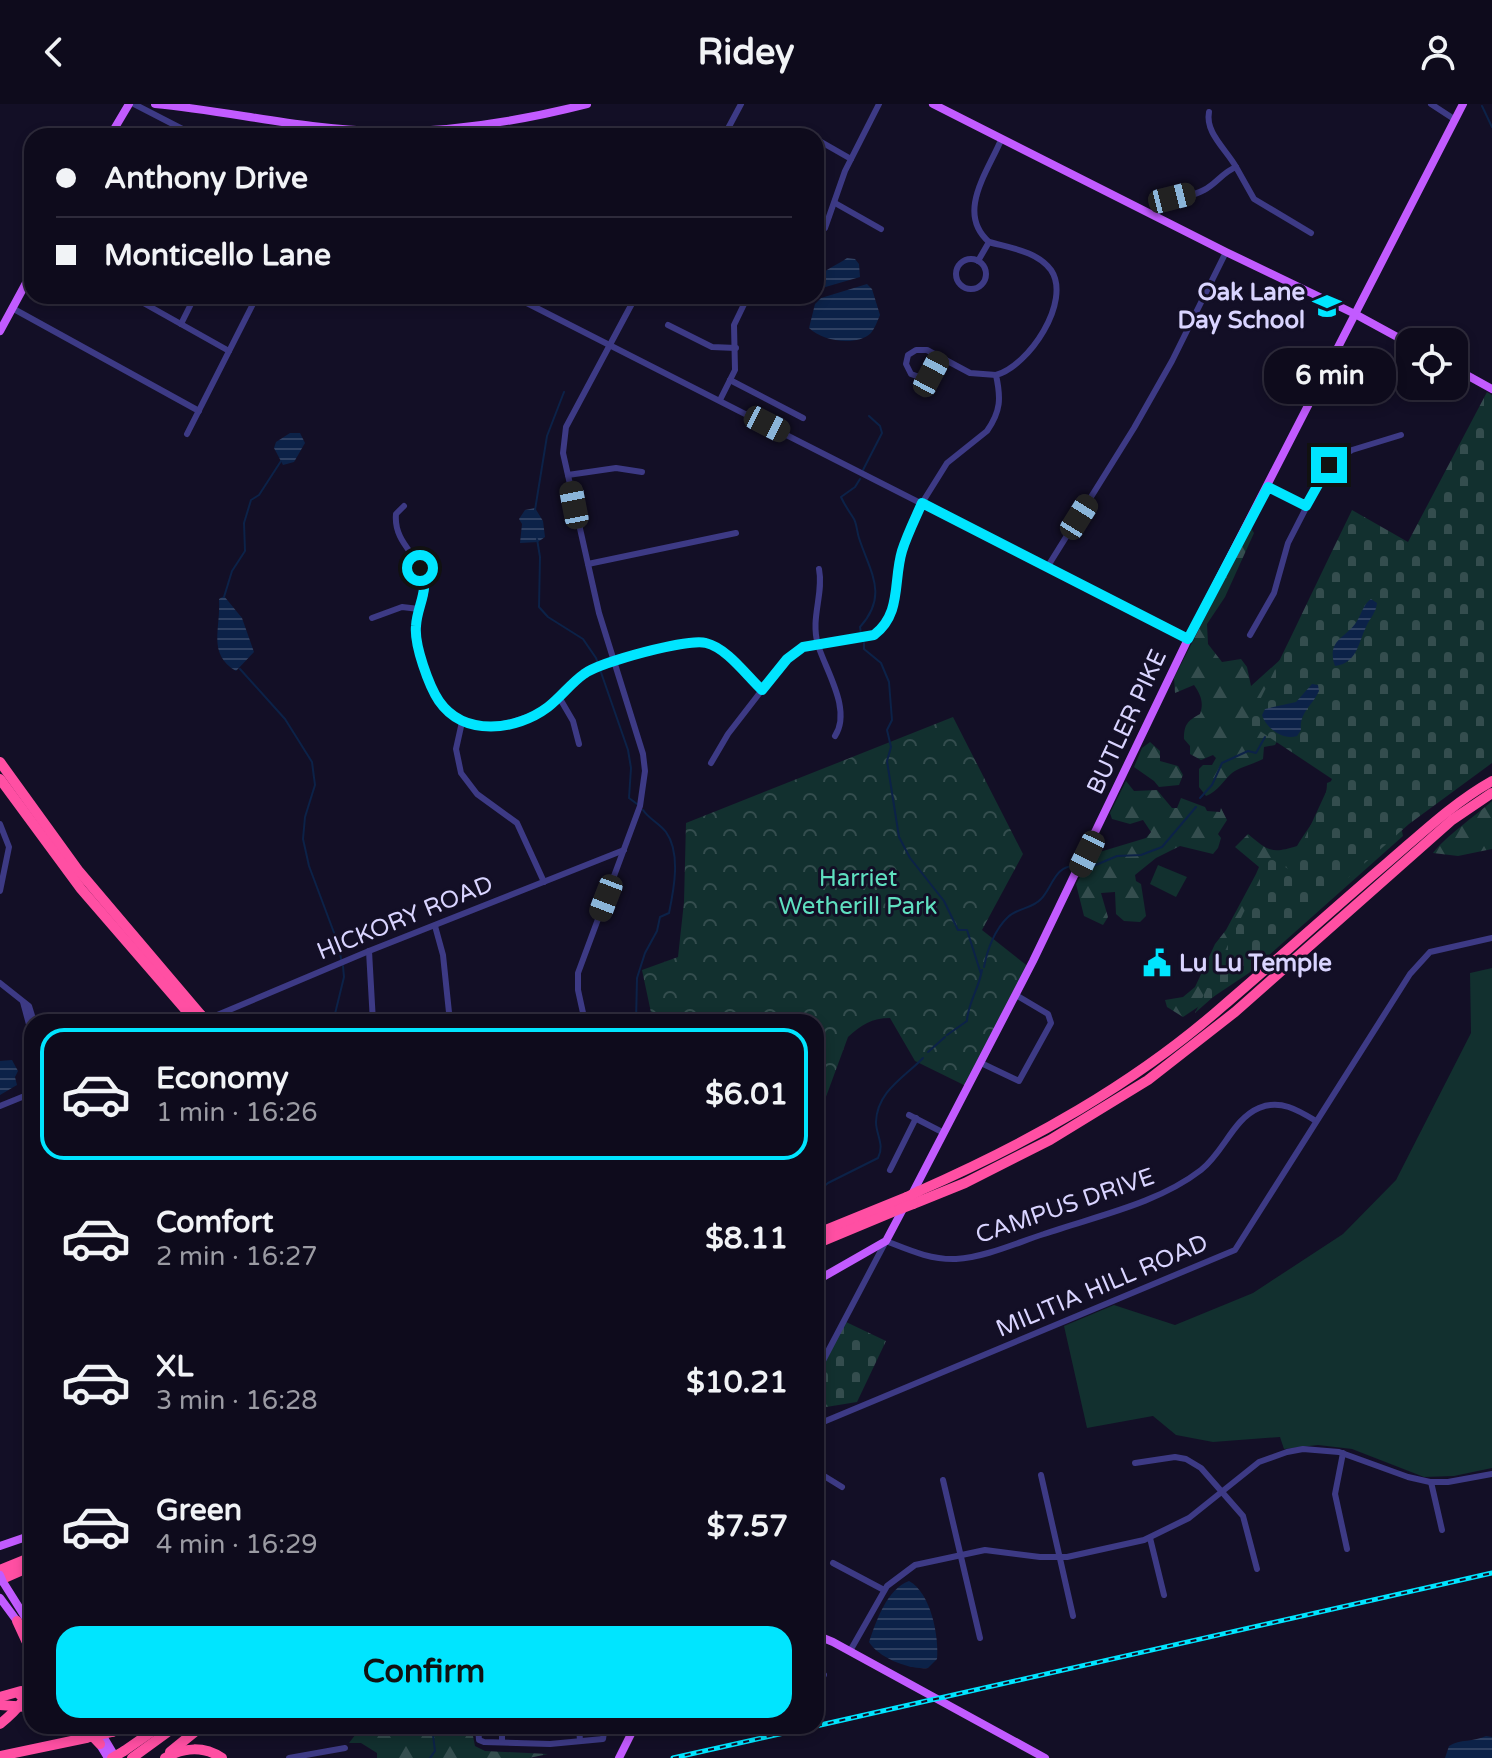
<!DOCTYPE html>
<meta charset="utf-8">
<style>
:root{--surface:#0e0b1c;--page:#1c1929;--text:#f1f3f6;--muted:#9b9ba3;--line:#2e2b3b;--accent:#00e5ff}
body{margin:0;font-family:"Varela Round",sans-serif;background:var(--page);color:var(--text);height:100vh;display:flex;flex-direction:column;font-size:30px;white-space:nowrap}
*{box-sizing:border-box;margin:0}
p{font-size:26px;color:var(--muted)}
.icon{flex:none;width:44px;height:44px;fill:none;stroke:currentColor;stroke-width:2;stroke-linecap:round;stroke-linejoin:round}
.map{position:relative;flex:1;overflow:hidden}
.details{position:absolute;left:24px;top:910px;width:800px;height:720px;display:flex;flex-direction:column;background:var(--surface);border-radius:24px;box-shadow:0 4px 12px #0003,0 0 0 2px var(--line)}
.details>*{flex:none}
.top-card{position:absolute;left:24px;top:24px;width:800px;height:176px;border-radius:24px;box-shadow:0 4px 12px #0003,0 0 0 2px var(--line);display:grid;align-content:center;height:176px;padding:0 32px;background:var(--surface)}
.controls{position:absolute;left:1396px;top:224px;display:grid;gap:16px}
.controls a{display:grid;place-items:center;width:72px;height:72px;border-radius:16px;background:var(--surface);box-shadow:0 4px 12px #0003,0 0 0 2px var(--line);font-size:40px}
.end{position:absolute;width:36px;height:36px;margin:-18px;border:10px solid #00e5ff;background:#111;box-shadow:0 0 0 4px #111}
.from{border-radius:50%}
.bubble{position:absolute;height:56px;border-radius:24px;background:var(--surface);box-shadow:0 4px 12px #0003,0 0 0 2px var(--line);font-size:26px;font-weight:700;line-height:56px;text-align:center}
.car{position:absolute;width:24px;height:48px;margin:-24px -12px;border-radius:10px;box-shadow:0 0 6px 2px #0007;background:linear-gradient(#222 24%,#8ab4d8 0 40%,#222 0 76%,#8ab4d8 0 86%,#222 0)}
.top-card b{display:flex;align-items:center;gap:28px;height:76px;font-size:30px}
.top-card b+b{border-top:2px solid var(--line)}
.top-card i{width:20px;height:20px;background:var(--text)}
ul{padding:14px 0 0;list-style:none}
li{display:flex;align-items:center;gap:24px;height:132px;margin:0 16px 12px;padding:0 16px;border:4px solid transparent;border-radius:24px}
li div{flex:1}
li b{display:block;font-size:30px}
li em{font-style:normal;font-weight:700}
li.selected{border-color:var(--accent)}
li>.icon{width:72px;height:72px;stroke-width:1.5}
.cta{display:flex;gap:16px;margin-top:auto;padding:16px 32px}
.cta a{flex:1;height:92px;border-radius:24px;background:var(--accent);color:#111;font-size:32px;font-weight:700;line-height:92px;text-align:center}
header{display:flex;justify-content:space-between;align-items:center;height:104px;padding:0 32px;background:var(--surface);font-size:36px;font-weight:700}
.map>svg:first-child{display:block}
</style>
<header><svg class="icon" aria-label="back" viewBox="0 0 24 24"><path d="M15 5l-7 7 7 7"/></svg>Ridey<svg class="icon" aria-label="person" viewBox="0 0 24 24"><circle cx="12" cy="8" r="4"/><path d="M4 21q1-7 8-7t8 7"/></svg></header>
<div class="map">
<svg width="1492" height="1654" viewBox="0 0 1492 1654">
<defs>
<pattern id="forest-firs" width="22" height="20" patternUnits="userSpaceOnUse" patternTransform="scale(2)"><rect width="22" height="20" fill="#12302f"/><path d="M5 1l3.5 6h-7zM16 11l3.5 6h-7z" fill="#344d4e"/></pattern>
<pattern id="cemetery-stones" width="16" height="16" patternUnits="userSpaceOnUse" patternTransform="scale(2)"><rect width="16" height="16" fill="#12302f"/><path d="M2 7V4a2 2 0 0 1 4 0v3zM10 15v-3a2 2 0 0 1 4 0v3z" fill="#344d4e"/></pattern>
<pattern id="park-crowns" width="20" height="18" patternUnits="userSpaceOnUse" patternTransform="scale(2)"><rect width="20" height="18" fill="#12302f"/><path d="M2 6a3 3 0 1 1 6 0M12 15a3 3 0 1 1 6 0" fill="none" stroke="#344d4e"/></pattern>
<pattern id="water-rules" width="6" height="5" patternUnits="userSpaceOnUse" patternTransform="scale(2)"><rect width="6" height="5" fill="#0c2248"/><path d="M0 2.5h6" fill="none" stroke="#2f4163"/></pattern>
</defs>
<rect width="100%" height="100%" fill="#130f26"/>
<g fill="#12302f">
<polygon points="1158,761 1187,773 1176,793 1150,780"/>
<polygon points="1492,864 1492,1364 1454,1372 1424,1373 1352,1345 1318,1341 1284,1345 1280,1333 1213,1338 1176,1331 1153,1312 1087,1324 1064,1222 1114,1201 1175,1221 1253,1189 1343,1130 1396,1076 1471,929 1470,869"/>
</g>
<g fill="url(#forest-firs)">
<path d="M1251,424L1254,429L1225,493L1207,520L1208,540L1222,558L1241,555L1247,563L1251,582L1281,555L1300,547L1279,634L1275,641L1264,643L1263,655C1254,660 1240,663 1232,669C1223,677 1218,687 1206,692L1199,683V665L1203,661H1212L1216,654L1213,651L1201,656L1190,650V642L1184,635C1184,621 1187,617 1200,610C1204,599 1201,591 1194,581L1175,589L1174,574Z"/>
<polygon points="1150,638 1160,647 1160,657 1178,662 1183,671 1179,681 1159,683 1154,677 1134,663 1142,644"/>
<polygon points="1126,677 1134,687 1157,686 1172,704 1177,704 1181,694 1205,703 1207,707 1220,708 1221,704 1227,716 1218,730 1221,734 1218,744 1213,750 1180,742 1156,754 1135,771 1136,777 1141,780 1146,812 1140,818 1124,817 1116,810 1115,788 1101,789 1108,813 1103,821 1084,812 1076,780 1093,750 1146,734 1151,728 1143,716 1130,720 1112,715 1110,709"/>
<path d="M1332,677L1401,722L1403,732L1249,869L1183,913L1167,903L1165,896L1183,893L1195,883L1215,840L1226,826L1256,770L1259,763L1235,743L1248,730C1268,747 1272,750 1297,742C1309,722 1327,703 1327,679Z"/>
<path d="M1492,697V745L1458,752L1433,749C1445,733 1475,712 1492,697Z"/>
<polygon points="362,1622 471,1622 475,1642 485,1647 548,1650 529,1654 377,1654 377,1649 361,1639 349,1639"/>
</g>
<g fill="url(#cemetery-stones)">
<path d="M1487,288L1492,291V659L1409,720L1195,909L1270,754L1290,766L1332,675L1248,619C1285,548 1317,477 1352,406L1408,438Z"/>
<polygon points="844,1217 886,1237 857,1298 820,1304 816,1303 816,1269"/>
</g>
<path fill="url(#park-crowns)" d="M953,613L1023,750L982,826L1030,864L968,983L915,957L890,914C872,914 861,921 848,933L816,1020V918H653L642,866L678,853L684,798L686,719Z"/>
<g fill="url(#water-rules)">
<path d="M847,154L855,155L859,160L860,173L822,184L819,174C824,165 838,161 847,154Z"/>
<path d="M867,180L872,185L880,211C877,218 875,224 871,229C856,243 822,237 809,224L815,200L821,194Z"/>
<polygon points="290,329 300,329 305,339 294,358 283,361 274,344 276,338"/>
<polygon points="535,404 543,417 545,433 538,438 520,439 522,420 519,415 525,406"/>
<path d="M224,492L242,514L254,548L236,567C207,550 221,525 219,495Z"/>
<path d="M1371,495L1377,499C1376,509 1370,514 1366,523C1358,540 1357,559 1335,562C1326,535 1346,535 1357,517C1362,509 1363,501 1371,495Z"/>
<path d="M1312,580L1318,581L1319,587C1312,602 1299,609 1301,626L1297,632C1283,637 1266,624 1262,611L1265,605L1296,598Z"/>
<polygon points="12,956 18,967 15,973 17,981 0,991 0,957"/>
<path d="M909,1477C931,1489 939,1532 937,1555L928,1564C909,1566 879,1554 869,1538C876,1517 887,1485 909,1477Z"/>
<path d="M1486,1632L1492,1633V1654H1445L1449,1642C1460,1635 1474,1638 1486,1632Z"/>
</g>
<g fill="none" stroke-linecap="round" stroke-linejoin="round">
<g stroke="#0c2248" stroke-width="2">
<polyline points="1482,2 1492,23"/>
<polyline points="863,366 882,329 880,322 869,312"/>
<path d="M860,375L855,383L841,393C845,402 849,407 854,415C857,421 857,428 859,434C870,468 889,491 860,523L861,530"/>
<polyline points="535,406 547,332 564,288"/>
<polyline points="537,435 540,453 539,503 548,513 583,535 596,554 628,646 631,664 629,694 637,700"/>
<polyline points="224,493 232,467 245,447 244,419 251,396 259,391 281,357"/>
<polyline points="864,539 864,545 881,559 889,578 892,616 887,626 891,643 887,657 899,733 910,754 944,797 958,826 967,826 981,870"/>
<polyline points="240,565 285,615 312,658 315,681 305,713 303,735 309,762 339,842 341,855"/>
<polyline points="1200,694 1212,681 1222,659 1248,647 1256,649 1265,633"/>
<polyline points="1084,766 1117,752 1141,751 1162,743 1196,703"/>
<path d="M984,863C987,846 995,825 1008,813C1017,804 1032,805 1041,795C1052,784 1055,761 1075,762"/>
<polyline points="333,918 344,873 343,862"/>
<path d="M636,918L637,874L645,849L657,827L660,813L669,809C674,785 681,749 666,728C659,719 649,715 643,706"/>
<path d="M947,931L967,917C967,902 979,884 982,866"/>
<polyline points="928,948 945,933"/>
<path d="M816,1089L828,1079L878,1054C885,1041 876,1031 876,1018C877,987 905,973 923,954"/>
<polyline points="430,1654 435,1647 433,1631 436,1622"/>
</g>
<g stroke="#3d3a85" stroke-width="6">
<polyline points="134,0 196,32"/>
<polyline points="1431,0 1454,15"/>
<polyline points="724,32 741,0"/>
<polyline points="816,35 851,55"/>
<polyline points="1236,63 1254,95 1311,129"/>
<polyline points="835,99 881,125"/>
<path d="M1154,112C1174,88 1181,98 1204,86C1216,80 1223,68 1236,63C1226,45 1205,29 1209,8"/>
<polyline points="816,132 825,124 845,67 879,0"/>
<circle cx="971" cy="170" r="15"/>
<polyline points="978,157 989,138"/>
<polyline points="131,192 229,247"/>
<polyline points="513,192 1188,535"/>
<polyline points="12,204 199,307"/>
<polyline points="181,220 195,192"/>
<polyline points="668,221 712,243 736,244"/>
<polyline points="940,254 931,270 922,274 911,270 906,260 908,251 916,246 927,246 970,269 996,271"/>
<polyline points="730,276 803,314"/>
<polyline points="720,296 735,266 734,221 748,192"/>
<polyline points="187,330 257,192"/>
<polyline points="568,371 616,364 642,368"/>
<polyline points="1268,383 1306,402"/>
<path d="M404,402L396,410C393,442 425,454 426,481C426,497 415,511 416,528C416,542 422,556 427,569C443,613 467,632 515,617C524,614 534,611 543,606C560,596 571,575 589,567C609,557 686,533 706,539C727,544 746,571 762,586"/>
<polyline points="588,460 736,429"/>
<polyline points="1048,462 1134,324 1172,257 1226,148"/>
<path d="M819,465C824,490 810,514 818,541C826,567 852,606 835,632"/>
<polyline points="372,514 402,503 419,505"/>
<polyline points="1250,531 1274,489 1288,439 1325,367 1339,353 1352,346 1401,331"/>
<polyline points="559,593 573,617 579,640"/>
<polyline points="462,618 456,645 461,669 477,690 517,719 544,778"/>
<path d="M711,659L728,630L762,586L796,547L818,540L869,532L883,524L894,505L901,449L922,399L947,359L987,327C1001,307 1001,294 996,271C1029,262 1072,197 1051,166C1037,147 1010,144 989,138C956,109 987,69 1001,36"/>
<polyline points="0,720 9,743 0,787"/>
<polyline points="435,822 443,851 450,918"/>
<polyline points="369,847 373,918"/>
<polyline points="0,879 29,902 34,918"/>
<polyline points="23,898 30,924 29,954 32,967"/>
<polyline points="203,917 369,847 624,746"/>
<polyline points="585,918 578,886 578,869 640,702 645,667 643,650 599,509 563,349 566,323 636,192"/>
<polyline points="981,959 1019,977 1051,919 1048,910 1016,891"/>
<polyline points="0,1002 32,989"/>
<polyline points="909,1011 944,1029"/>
<polyline points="890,1066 916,1014"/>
<path d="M816,1270L886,1137C909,1146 931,1156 956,1155C986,1153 1016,1139 1044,1130C1096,1112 1157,1100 1201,1066C1224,1048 1233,1015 1259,1004C1280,995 1298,1006 1316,1017"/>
<polyline points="816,1321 1235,1146 1410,870 1430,848 1492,834"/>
<polyline points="1343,1349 1335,1390 1347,1445"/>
<polyline points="1135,1359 1175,1353 1186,1355 1201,1364 1243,1412 1257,1465"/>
<polyline points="816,1367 842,1383"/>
<polyline points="1041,1371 1073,1512"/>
<polyline points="943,1376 980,1534"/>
<polyline points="1431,1378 1442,1426"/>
<polyline points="1150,1434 1164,1491"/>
<polyline points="833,1459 884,1486"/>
<polyline points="850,1547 887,1482 915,1461 985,1446 1040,1453 1067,1453 1144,1436 1189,1414 1259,1358 1287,1348 1303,1345 1339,1348 1408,1373 1430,1378 1448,1378 1492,1370"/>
<polyline points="816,1569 824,1571"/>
<polyline points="478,1622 479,1636 484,1638 550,1640 603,1635 605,1622"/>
<polyline points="579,1622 580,1637"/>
<polyline points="502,1638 502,1622"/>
<polyline points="289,1654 345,1644"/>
</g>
<g stroke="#c25bff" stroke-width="8">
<path d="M155,0C230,7 305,26 380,27C449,29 520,17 587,0"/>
<polyline points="933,0 1226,148 1355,210 1410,240"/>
<polyline points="110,32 129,0"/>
<polyline points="0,227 32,168"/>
<polyline points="1454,264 1492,285"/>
<polyline points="911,1092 1033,857 1188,535 1463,0"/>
<polyline points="816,1177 886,1137 904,1103"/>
<polyline points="0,1442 32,1431"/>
<polyline points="3,1478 32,1524"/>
<polyline points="0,1494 20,1521"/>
<polyline points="816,1531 833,1538 1045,1654"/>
<polyline points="97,1622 116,1654"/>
<polyline points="97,1636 108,1654"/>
<polyline points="619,1654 635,1622"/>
</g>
<g stroke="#ff4fa3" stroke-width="10">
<polyline points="0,658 78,766 201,911"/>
<polyline points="0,675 81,785 196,918"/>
<path d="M919,1087C1028,1039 1133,981 1223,902C1278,855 1332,806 1387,759C1421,730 1453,699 1492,677"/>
<polyline points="913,1100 965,1079 1050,1036 1148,976 1235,908 1452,716 1492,689"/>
<polyline points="816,1130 907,1093"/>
<polyline points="816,1140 900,1105"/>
<polyline points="0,1466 32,1453"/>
<polyline points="0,1476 32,1462"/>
<polyline points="17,1517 29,1543 32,1564"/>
<polyline points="0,1593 21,1587"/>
<polyline points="0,1601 13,1602"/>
<path d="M0,1620C17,1606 30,1593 32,1570"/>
<polyline points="83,1622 100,1640"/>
<polyline points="112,1628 131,1622"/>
<polyline points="124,1647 160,1622"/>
<polyline points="170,1648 202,1622"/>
<polyline points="0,1652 86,1634"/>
<polyline points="132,1654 176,1622"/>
<path d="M165,1654C184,1643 204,1642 222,1654"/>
</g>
<defs>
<g id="rail">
<polyline points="816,1622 1492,1469"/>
<polyline points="673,1654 815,1622"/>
</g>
</defs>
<use href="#rail" stroke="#00e5ff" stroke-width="5"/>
<use href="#rail" stroke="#130f26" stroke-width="2" stroke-dasharray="6" stroke-linecap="butt"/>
<polyline stroke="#c25bff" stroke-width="8" points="0,1471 3,1478"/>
<g stroke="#ff4fa3" stroke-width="10">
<polyline points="201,911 207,918"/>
<polyline points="907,1093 919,1087"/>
<polyline points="900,1105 913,1100"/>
<polyline points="20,1591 32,1588"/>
<polyline points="13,1602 27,1603"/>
<polyline points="86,1634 112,1628"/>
<polyline points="112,1654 124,1647"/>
</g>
</g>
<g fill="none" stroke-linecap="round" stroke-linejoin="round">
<path stroke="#00e5ff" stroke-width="10" d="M420,464C431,485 417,501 416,522C414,541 429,582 439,597C464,633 516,627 548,603C561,593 571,579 584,570C600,558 688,534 706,539C727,544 746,571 762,586L787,555L803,543L874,531C902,510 893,477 902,447C907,431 915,415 922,399L1188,535L1268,383L1306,402L1329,361"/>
</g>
<defs>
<symbol id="school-bare" viewBox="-9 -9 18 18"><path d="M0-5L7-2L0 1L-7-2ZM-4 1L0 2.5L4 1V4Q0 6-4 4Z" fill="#00e5ff" stroke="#130f26" stroke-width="2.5" paint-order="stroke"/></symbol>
<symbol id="civic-bare" viewBox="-9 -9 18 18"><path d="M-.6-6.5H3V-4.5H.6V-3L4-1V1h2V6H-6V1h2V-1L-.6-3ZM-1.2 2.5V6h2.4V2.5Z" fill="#00e5ff" stroke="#130f26" stroke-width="2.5" paint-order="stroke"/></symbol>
</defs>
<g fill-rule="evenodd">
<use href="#school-bare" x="1307" y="182" width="40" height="40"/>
<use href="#civic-bare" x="1137" y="839" width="40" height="40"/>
</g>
<g text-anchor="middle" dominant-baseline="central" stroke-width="6" stroke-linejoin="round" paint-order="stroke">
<g font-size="24" font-weight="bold" fill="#d9d4ff" stroke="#130f26" text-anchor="end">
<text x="1305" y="188">Oak Lane<tspan x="1305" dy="28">Day School</tspan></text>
<text x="1179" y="859" text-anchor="start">Lu Lu Temple</text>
</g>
<g font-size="24" fill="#d9d4ff" stroke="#130f26">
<text transform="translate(1127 618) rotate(-65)">BUTLER PIKE</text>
<text transform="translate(405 814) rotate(-22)">HICKORY ROAD</text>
<text transform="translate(1065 1102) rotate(-19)">CAMPUS DRIVE</text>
<text transform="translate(1102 1182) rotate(-23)">MILITIA HILL ROAD</text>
</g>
<g font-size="24" fill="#5fe0c0" stroke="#130f26">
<text x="858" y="774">Harriet<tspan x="858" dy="28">Wetherill Park</tspan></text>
</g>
</g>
</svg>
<div class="controls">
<a><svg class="icon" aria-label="locate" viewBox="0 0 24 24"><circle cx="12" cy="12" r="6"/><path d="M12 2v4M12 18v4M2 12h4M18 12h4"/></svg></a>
</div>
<i class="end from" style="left:420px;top:464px"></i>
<i class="end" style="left:1329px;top:361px"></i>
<div class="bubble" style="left:1264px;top:244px;width:132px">6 min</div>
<i class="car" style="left:1172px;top:94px;rotate:76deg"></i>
<i class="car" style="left:931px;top:270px;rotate:28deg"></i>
<i class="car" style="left:767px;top:320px;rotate:117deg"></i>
<i class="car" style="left:574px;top:401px;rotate:349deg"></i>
<i class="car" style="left:1079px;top:413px;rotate:32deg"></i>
<i class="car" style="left:1087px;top:750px;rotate:206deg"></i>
<i class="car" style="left:606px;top:794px;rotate:201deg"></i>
<div class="top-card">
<b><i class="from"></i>Anthony Drive</b>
<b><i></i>Monticello Lane</b>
</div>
<section class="details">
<ul>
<li class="selected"><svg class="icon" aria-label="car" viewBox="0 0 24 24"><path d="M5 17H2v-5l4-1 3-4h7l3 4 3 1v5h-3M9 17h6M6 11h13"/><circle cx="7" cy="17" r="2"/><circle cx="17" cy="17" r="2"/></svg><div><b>Economy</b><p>1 min · 16:26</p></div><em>$6.01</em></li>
<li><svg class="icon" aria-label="car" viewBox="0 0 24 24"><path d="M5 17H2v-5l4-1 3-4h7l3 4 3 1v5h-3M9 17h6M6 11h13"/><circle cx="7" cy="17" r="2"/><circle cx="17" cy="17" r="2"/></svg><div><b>Comfort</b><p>2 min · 16:27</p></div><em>$8.11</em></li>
<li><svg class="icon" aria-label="car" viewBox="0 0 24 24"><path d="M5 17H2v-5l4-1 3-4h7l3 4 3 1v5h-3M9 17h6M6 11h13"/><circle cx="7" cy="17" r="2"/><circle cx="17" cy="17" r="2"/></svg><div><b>XL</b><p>3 min · 16:28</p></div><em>$10.21</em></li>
<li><svg class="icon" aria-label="car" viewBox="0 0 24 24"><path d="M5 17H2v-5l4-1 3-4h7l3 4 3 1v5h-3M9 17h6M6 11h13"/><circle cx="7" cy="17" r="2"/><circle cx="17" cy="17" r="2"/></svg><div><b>Green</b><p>4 min · 16:29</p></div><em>$7.57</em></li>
</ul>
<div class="cta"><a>Confirm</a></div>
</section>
</div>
